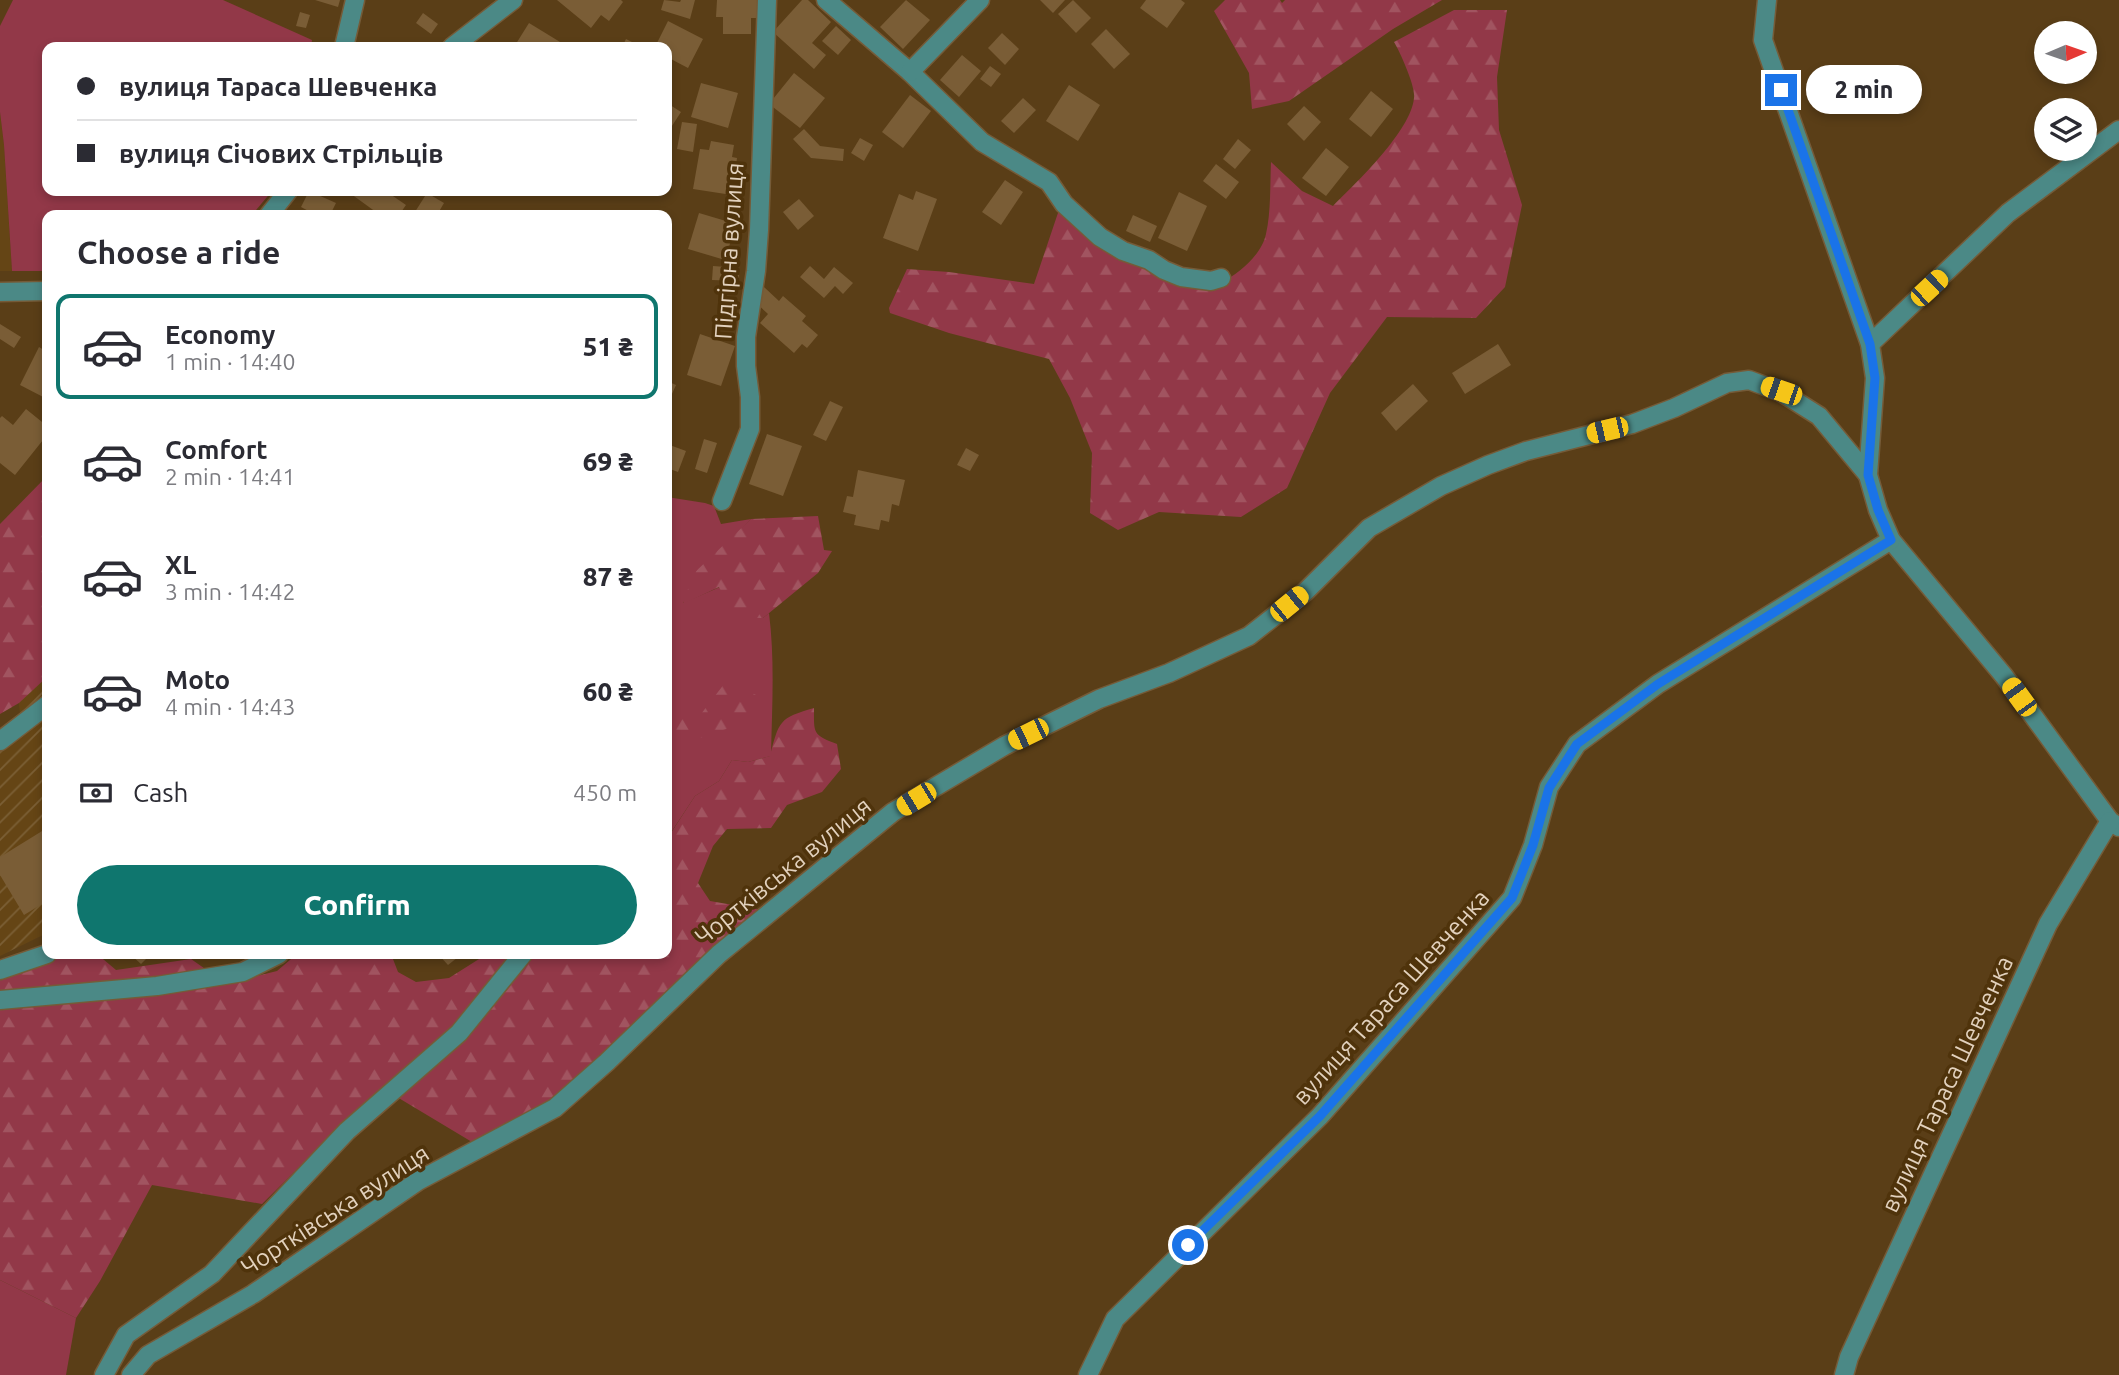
<!DOCTYPE html>
<meta charset="utf-8">
<style>
:root{--surface:#fff;--page:#f2f2f3;--text:#2b2b33;--muted:#7c7c81;--line:#e1e1e2;--accent:#0f766e}
body{margin:0;font-family:Ubuntu,sans-serif;background:var(--page);color:var(--text);height:100vh;display:flex;flex-direction:column;font-size:26px;white-space:nowrap}
*{box-sizing:border-box;margin:0}
p{font-size:23px;color:var(--muted)}
.icon{flex:none;width:38px;height:38px;fill:none;stroke:currentColor;stroke-width:2;stroke-linecap:round;stroke-linejoin:round}
.map{position:relative;flex:1;overflow:hidden}
.panel{position:absolute;left:42px;top:210px;width:630px;height:749px;display:flex;flex-direction:column;background:var(--surface);border-radius:14px;box-shadow:0 4px 10px #0003}
.panel>*{flex:none}
.hud{position:absolute;left:42px;top:42px;width:630px;height:154px;border-radius:14px;box-shadow:0 4px 10px #0003;display:grid;align-content:center;height:154px;padding:0 35px;background:var(--surface)}
.needle{width:46px;rotate:88deg}
.fabs{position:absolute;left:2034px;top:21px;display:grid;gap:14px}
.fabs a{display:grid;place-items:center;width:63px;height:63px;border-radius:50%;background:var(--surface);box-shadow:0 4px 10px #0003;font-size:35px}
.end{position:absolute;width:32px;height:32px;margin:-16px;border:9px solid #1a73e8;background:#fff;box-shadow:0 0 0 4px #fff}
.from{border-radius:50%}
.bubble{position:absolute;height:49px;border-radius:24px;background:var(--surface);box-shadow:0 4px 10px #0003;font-size:23px;font-weight:800;line-height:49px;text-align:center}
.car{position:absolute;width:21px;height:42px;margin:-21px -10px;border-radius:9px;box-shadow:0 0 5px 2px #0007;background:linear-gradient(#f5c518 24%,#345 0 40%,#f5c518 0 76%,#345 0 86%,#f5c518 0)}
.hud b{display:flex;align-items:center;gap:24px;height:66px;font-size:26px}
.hud b+b{border-top:2px solid var(--line)}
.hud i{width:18px;height:18px;background:var(--text)}
ul{padding:0;list-style:none}
li{display:flex;align-items:center;gap:21px;height:105px;margin:0 14px 10px;padding:0 21px;border:4px solid transparent;border-radius:14px}
li div{flex:1}
li b{display:block;font-size:26px}
li em{font-style:normal;font-weight:800}
li.active{border-color:var(--accent)}
li>.icon{width:63px;height:63px;stroke-width:1.5}
h2{padding:0 35px;font-size:32px;line-height:84px}
.pay{display:flex;align-items:center;gap:18px;height:77px;padding:0 35px;font-size:26px}
.pay p{margin-inline-start:auto}
.primary-button{display:flex;gap:14px;margin-top:auto;padding:14px 35px}
.primary-button a{flex:1;height:80px;border-radius:42px;background:var(--accent);color:#fff;font-size:28px;font-weight:800;line-height:80px;text-align:center}
.map>svg:first-child{display:block}
</style>
<div class="map">
<svg width="2119" height="1375" viewBox="0 0 2119 1375">
<defs>
<pattern id="industrial-furrows" width="10" height="10" patternUnits="userSpaceOnUse" patternTransform="scale(1.75)"><rect width="10" height="10" fill="#654515"/><path d="M-1 1l2-2M0 10L10 0M9 11l2-2" fill="none" stroke="#7b5f35"/></pattern>
<pattern id="forest-firs" width="22" height="20" patternUnits="userSpaceOnUse" patternTransform="scale(1.75)"><rect width="22" height="20" fill="#923848"/><path d="M5 1l3.5 6h-7zM16 11l3.5 6h-7z" fill="#a15460"/></pattern>
</defs>
<rect width="100%" height="100%" fill="#5a3e17"/>
<polygon fill="#654515" points="0,112 4,145 12,271 0,271"/>
<polygon fill="url(#industrial-furrows)" points="47,555 47,933 0,956 0,729 20,713 9,611"/>
<g fill="#923848">
<polygon points="13,0 223,0 312,40 311,47 47,47 47,191 272,191 252,215 47,215 47,271 12,271 4,145 0,112 0,26"/>
<path d="M667,497L705,503L714,506L721,524L751,519L730,541L683,603L720,587L763,618L769,613C775,660 772,708 771,756L748,762L732,760L719,781L695,796L670,834L667,835Z"/>
<polygon points="0,1280 76,1318 66,1375 0,1375"/>
</g>
<g fill="url(#forest-firs)">
<polygon points="1225,0 1280,0 1282,3 1285,0 1442,0 1393,29 1289,101 1252,109 1249,73 1214,11"/>
<path d="M1454,10H1507L1497,77L1499,130L1522,205L1505,287L1476,318L1387,317L1330,393L1287,488L1241,517L1159,512L1118,530L1090,513L1092,453L1070,398L1049,359L949,333L890,313L889,308L907,269L949,272L1034,284L1060,207L1097,241L1222,282C1239,274 1262,254 1266,234C1271,212 1270,185 1271,162L1302,191L1333,206C1356,183 1411,131 1414,98C1416,87 1400,52 1394,42Z"/>
<polygon points="47,476 47,677 19,703 0,714 0,524"/>
<polygon points="818,516 824,550 832,551 818,573 763,618 735,618 719,587 683,604 693,574 751,519"/>
<polygon points="728,679 756,695 756,708 726,729 694,740 667,764 667,718 701,714"/>
<path d="M814,708C814,733 812,735 837,744L841,769L822,792L787,805L771,828L727,829L713,846L698,883L710,901L762,910L551,1106L477,1145L397,1097L530,954H667V839L695,796L719,781L732,760L748,762L770,756C779,721 779,718 814,708Z"/>
<polygon points="60,954 97,954 116,970 191,959 221,980 249,978 277,971 297,954 391,954 398,972 416,982 449,978 487,954 514,954 467,1015 442,1039 366,1101 262,1204 152,1185 100,1281 76,1318 0,1280 0,980"/>
</g>
<g fill="#7a5d36">
<polygon points="315,0 340,0 338,7"/>
<polygon points="557,0 621,0 623,2 609,21 601,15 591,28"/>
<polygon points="664,0 680,2 681,0 695,0 690,19 661,10"/>
<polygon points="717,0 760,0 760,18 751,18 751,34 723,34 723,17 716,17"/>
<polygon points="802,0 808,0 831,22 812,43 826,55 814,69 773,32"/>
<polygon points="906,0 930,20 903,49 880,27"/>
<polygon points="1040,0 1065,0 1053,13"/>
<polygon points="1073,0 1091,18 1076,33 1058,14"/>
<polygon points="1146,0 1181,0 1185,3 1167,28 1140,8"/>
<polygon points="300,12 310,15 306,28 296,26"/>
<polygon points="423,13 438,24 431,34 416,23"/>
<polygon points="668,21 703,39 688,68 667,57 667,47 655,47"/>
<polygon points="529,23 565,45 564,47 514,47"/>
<polygon points="836,26 851,40 838,55 822,41"/>
<polygon points="1106,29 1130,54 1114,69 1091,44"/>
<polygon points="1002,33 1019,49 1005,65 988,48"/>
<polygon points="626,39 642,47 622,47"/>
<polygon points="962,55 981,71 959,97 940,80"/>
<polygon points="990,66 1001,74 991,87 980,79"/>
<polygon points="794,73 825,98 800,128 769,104"/>
<polygon points="701,83 738,93 728,128 691,117"/>
<polygon points="1069,85 1100,105 1078,141 1046,121"/>
<polygon points="1371,91 1393,109 1371,137 1349,119"/>
<polygon points="910,95 931,111 903,148 882,132"/>
<polygon points="1023,98 1036,110 1014,133 1001,121"/>
<polygon points="667,103 681,112 670,129 667,127"/>
<polygon points="1304,106 1321,122 1304,141 1287,124"/>
<polygon points="682,122 697,124 693,152 677,149"/>
<polygon points="804,129 820,146 844,149 843,161 811,158 793,139"/>
<polygon points="860,138 873,145 864,161 851,153"/>
<polygon points="1238,139 1251,150 1235,169 1223,159"/>
<polygon points="711,141 734,145 732,157 737,158 732,195 693,189 700,149 709,150"/>
<polygon points="1326,148 1349,167 1326,196 1302,178"/>
<polygon points="1216,164 1239,182 1226,199 1203,181"/>
<polygon points="1005,180 1023,192 1001,225 982,212"/>
<polygon points="309,191 336,203 330,215 316,215 301,207"/>
<polygon points="347,191 393,191 390,194 406,205 399,215 380,215"/>
<polygon points="916,191 937,199 918,251 883,238 899,194 913,200"/>
<polygon points="1179,192 1207,206 1187,251 1158,238"/>
<polygon points="427,193 444,203 437,215 413,215"/>
<polygon points="799,199 814,216 798,230 783,212"/>
<polygon points="699,213 736,224 725,260 688,249"/>
<polygon points="1133,215 1157,226 1150,242 1126,231"/>
<polygon points="713,266 739,268 739,281 712,280"/>
<polygon points="810,266 824,279 834,267 853,283 843,294 835,286 824,298 800,277"/>
<polygon points="764,287 779,301 783,296 806,316 802,321 818,335 807,348 802,344 794,353 760,323 768,314 753,300"/>
<polygon points="725,298 738,302 732,322 719,318"/>
<polygon points="0,324 21,337 14,348 0,339"/>
<polygon points="700,334 735,346 721,386 687,375"/>
<polygon points="1498,344 1511,365 1465,394 1452,373"/>
<polygon points="39,347 47,352 47,399 20,385"/>
<polygon points="667,381 676,385 667,405"/>
<polygon points="1413,384 1428,401 1396,431 1381,413"/>
<polygon points="830,401 843,407 826,441 813,435"/>
<polygon points="26,409 47,426 47,435 15,475 0,463 0,418 2,416 13,425"/>
<polygon points="767,434 802,446 783,496 749,484"/>
<polygon points="704,439 717,443 707,473 695,469"/>
<polygon points="667,444 686,451 678,472 667,468"/>
<polygon points="966,448 979,455 970,471 957,465"/>
<polygon points="858,470 905,480 899,506 892,504 889,522 881,520 879,530 854,525 856,515 843,512 847,496 853,497"/>
<polygon points="47,828 47,901 24,915 0,875 0,857"/>
<polygon points="130,954 151,954 141,964"/>
<polygon points="438,954 462,954 448,965"/>
</g>
<g fill="none" stroke-linecap="round" stroke-linejoin="round">
<defs>
<g id="minor">
<polyline points="826,0 910,72 982,142 1049,182 1064,204 1100,237 1123,251 1149,260 1164,270 1181,277 1211,281 1221,278"/>
<polyline points="1767,0 1763,40 1870,344 1875,378 1868,475 1878,510 1891,540 2004,676 2110,821 2119,827"/>
<polyline points="344,47 355,0"/>
<polyline points="452,47 513,0"/>
<polyline points="910,72 980,0"/>
<polyline points="269,215 288,191"/>
<polyline points="0,292 47,291"/>
<polyline points="1870,344 2008,213 2119,130"/>
<polyline points="722,501 750,429 750,397 746,366 746,337 756,271 759,230 767,0"/>
<polyline points="0,741 47,705"/>
<polyline points="0,970 47,954"/>
<polyline points="0,1000 157,986 243,972 279,954"/>
<polyline points="104,1375 126,1335 212,1274 347,1131 459,1033 523,954"/>
<polyline points="131,1375 148,1355 253,1294 418,1181 555,1108 607,1062 719,954 893,812 1004,746 1099,699 1169,673 1249,636 1305,592 1369,528 1441,486 1488,465 1526,451 1632,424 1674,408 1727,383 1749,380 1781,392 1819,416 1868,475"/>
<polyline points="1088,1375 1115,1319 1320,1116 1512,898 1533,845 1549,787 1577,744 1658,684 1891,540"/>
<polyline points="1844,1375 1849,1357 2048,924 2110,821"/>
</g>
</defs>
<use href="#minor" stroke="#755b38" stroke-width="21"/>
<use href="#minor" stroke="#4b8986" stroke-width="18"/>
</g>
<g fill="none" stroke-linecap="round" stroke-linejoin="round">
<polyline stroke="#1a73e8" stroke-width="9" points="1188,1245 1320,1116 1512,898 1533,845 1549,788 1577,744 1658,684 1891,540 1878,510 1868,475 1875,378 1870,344 1781,90"/>
</g>
<g text-anchor="middle" dominant-baseline="central" stroke-width="7" stroke-linejoin="round" paint-order="stroke">
<g font-size="24" fill="#e2d1bd" stroke="#4f330b">
<text transform="translate(729 251) rotate(-86)">Підгірна вулиця</text>
<text transform="translate(783 871) rotate(-39)">Чортківська вулиця</text>
<text transform="translate(1391 997) rotate(-48)">вулиця Тараса Шевченка</text>
<text transform="translate(1947 1084) rotate(-65)">вулиця Тараса Шевченка</text>
<text transform="translate(335 1210) rotate(-33)">Чортківська вулиця</text>
</g>
</g>
</svg>
<div class="fabs">
<a><svg class="needle" viewBox="-14 -14 28 28"><path d="M0-13l5 13h-10z" fill="#e53935"/><path d="M0 13l5-13h-10z" fill="#7c7c81"/></svg></a>
<a><svg class="icon" aria-label="layers" viewBox="0 0 24 24"><path d="M12 4l9 5-9 5-9-5zM3 14l9 5 9-5"/></svg></a>
</div>
<i class="end from" style="left:1188px;top:1245px"></i>
<i class="end" style="left:1781px;top:90px"></i>
<div class="bubble" style="left:1806px;top:65px;width:116px">2 min</div>
<i class="car" style="left:1929px;top:288px;rotate:47deg"></i>
<i class="car" style="left:1781px;top:391px;rotate:289deg"></i>
<i class="car" style="left:1607px;top:430px;rotate:257deg"></i>
<i class="car" style="left:1289px;top:604px;rotate:51deg"></i>
<i class="car" style="left:2019px;top:697px;rotate:324deg"></i>
<i class="car" style="left:1028px;top:734px;rotate:244deg"></i>
<i class="car" style="left:916px;top:799px;rotate:239deg"></i>
<div class="hud">
<b><i class="from"></i>вулиця Тараса Шевченка</b>
<b><i></i>вулиця Січових Стрільців</b>
</div>
<section class="panel">
<h2>Choose a ride</h2>
<ul>
<li class="active"><svg class="icon" aria-label="car" viewBox="0 0 24 24"><path d="M5 17H2v-5l4-1 3-4h7l3 4 3 1v5h-3M9 17h6M6 11h13"/><circle cx="7" cy="17" r="2"/><circle cx="17" cy="17" r="2"/></svg><div><b>Economy</b><p>1 min · 14:40</p></div><em>51 ₴</em></li>
<li><svg class="icon" aria-label="car" viewBox="0 0 24 24"><path d="M5 17H2v-5l4-1 3-4h7l3 4 3 1v5h-3M9 17h6M6 11h13"/><circle cx="7" cy="17" r="2"/><circle cx="17" cy="17" r="2"/></svg><div><b>Comfort</b><p>2 min · 14:41</p></div><em>69 ₴</em></li>
<li><svg class="icon" aria-label="car" viewBox="0 0 24 24"><path d="M5 17H2v-5l4-1 3-4h7l3 4 3 1v5h-3M9 17h6M6 11h13"/><circle cx="7" cy="17" r="2"/><circle cx="17" cy="17" r="2"/></svg><div><b>XL</b><p>3 min · 14:42</p></div><em>87 ₴</em></li>
<li><svg class="icon" aria-label="car" viewBox="0 0 24 24"><path d="M5 17H2v-5l4-1 3-4h7l3 4 3 1v5h-3M9 17h6M6 11h13"/><circle cx="7" cy="17" r="2"/><circle cx="17" cy="17" r="2"/></svg><div><b>Moto</b><p>4 min · 14:43</p></div><em>60 ₴</em></li>
</ul>
<div class="pay"><svg class="icon" aria-label="cash" viewBox="0 0 24 24"><path d="M3 7h18v10H3z"/><circle cx="12" cy="12" r="2"/></svg>Cash<p>450 m</p></div>
<div class="primary-button"><a>Confirm</a></div>
</section>
</div>
